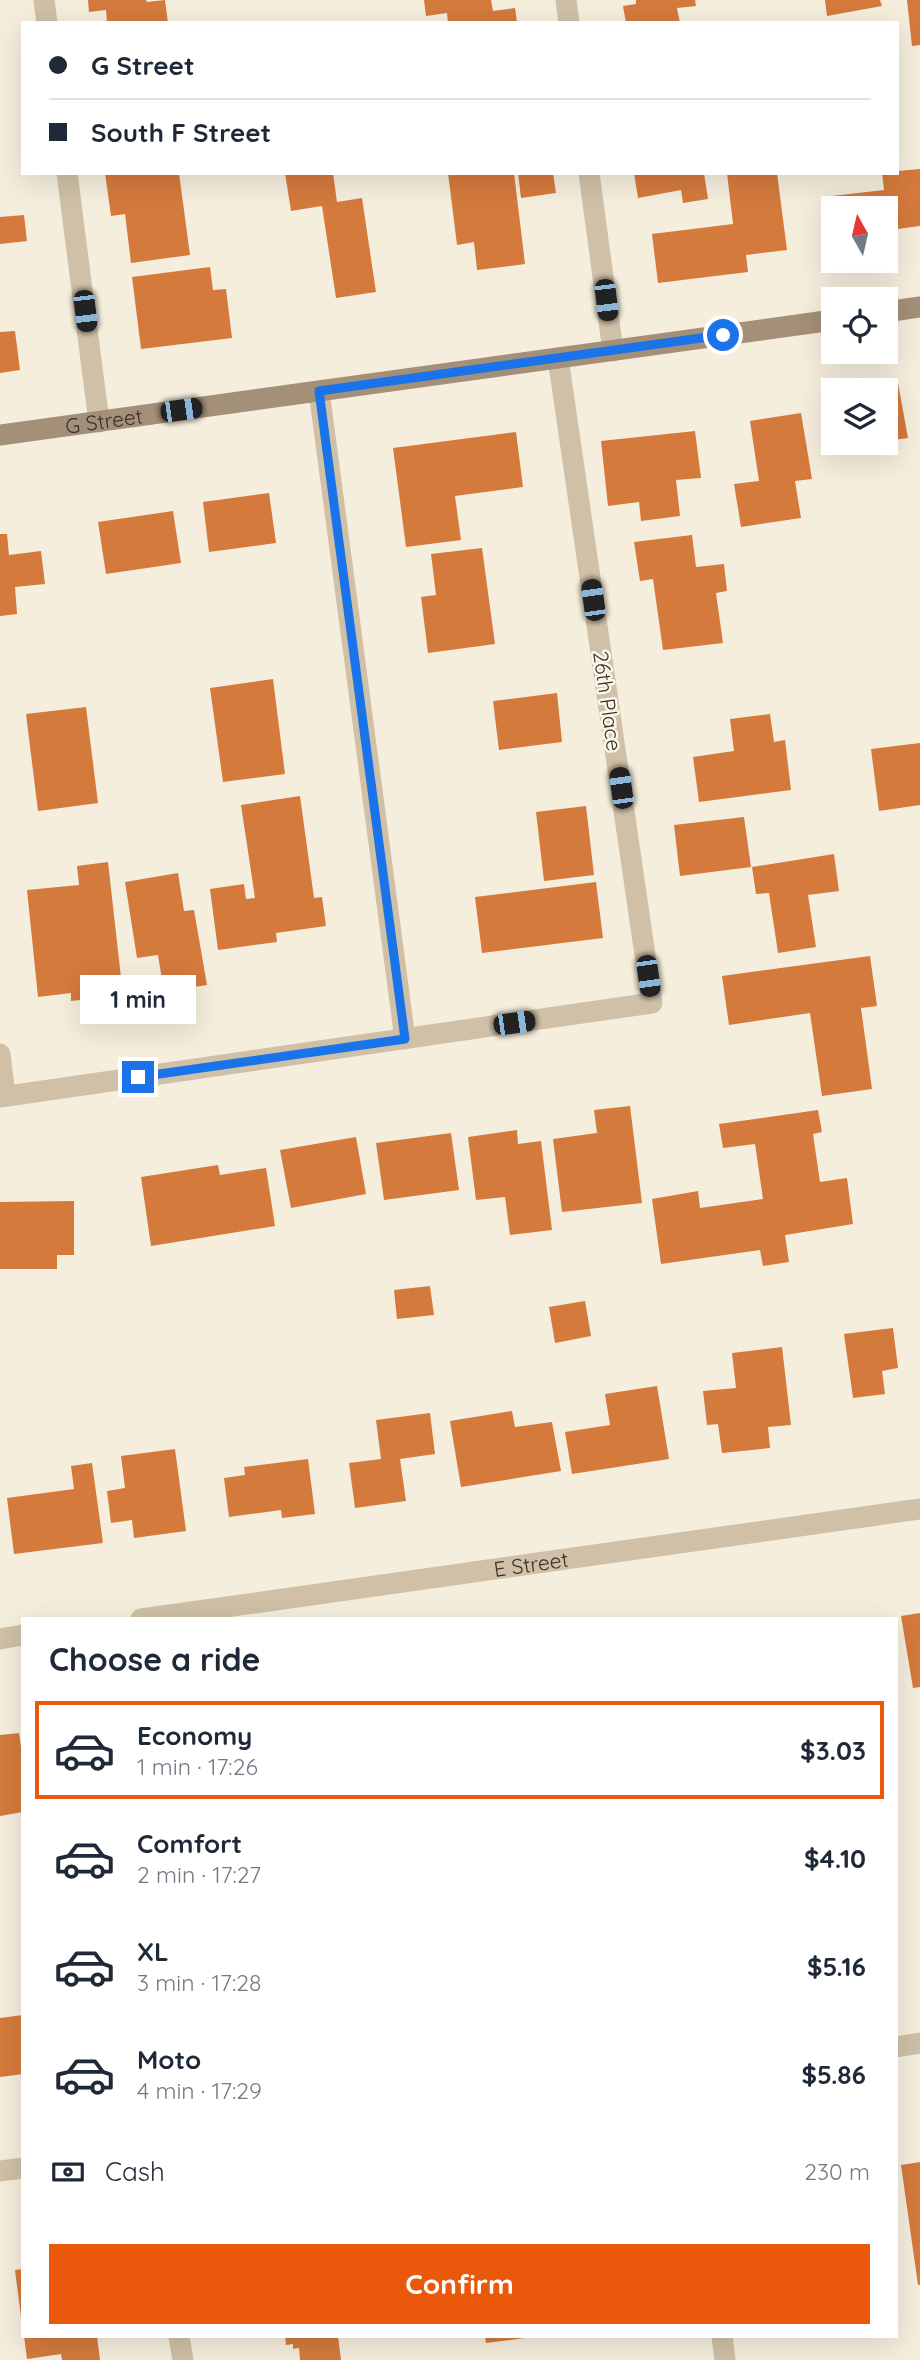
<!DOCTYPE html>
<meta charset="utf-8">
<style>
:root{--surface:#fff;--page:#f2f2f3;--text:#1f2937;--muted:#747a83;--line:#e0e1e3;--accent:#ea580c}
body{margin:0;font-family:Quicksand,sans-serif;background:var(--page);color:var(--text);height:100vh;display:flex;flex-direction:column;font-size:26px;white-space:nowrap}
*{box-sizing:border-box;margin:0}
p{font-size:23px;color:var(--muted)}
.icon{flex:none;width:38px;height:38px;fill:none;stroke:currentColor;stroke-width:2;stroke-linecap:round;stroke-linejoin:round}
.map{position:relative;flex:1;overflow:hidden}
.details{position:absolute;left:21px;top:1617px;width:877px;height:721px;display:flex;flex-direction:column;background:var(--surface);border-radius:0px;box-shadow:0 7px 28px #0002}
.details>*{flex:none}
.top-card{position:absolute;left:21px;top:21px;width:878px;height:154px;border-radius:0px;box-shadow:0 7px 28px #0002;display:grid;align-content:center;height:154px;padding:0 28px;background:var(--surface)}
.needle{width:46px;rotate:352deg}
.buttons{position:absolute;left:821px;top:196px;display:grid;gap:14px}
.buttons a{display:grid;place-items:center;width:77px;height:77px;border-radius:0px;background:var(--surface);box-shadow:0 7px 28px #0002;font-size:35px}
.end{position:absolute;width:32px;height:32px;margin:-16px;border:9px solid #1a73e8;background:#fff;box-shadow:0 0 0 4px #fff}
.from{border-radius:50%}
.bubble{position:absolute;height:49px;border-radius:0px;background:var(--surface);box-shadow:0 7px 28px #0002;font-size:23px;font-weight:700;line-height:49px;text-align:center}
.car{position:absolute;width:21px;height:42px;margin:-21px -10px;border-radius:9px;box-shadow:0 0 5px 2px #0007;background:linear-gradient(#222 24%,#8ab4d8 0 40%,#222 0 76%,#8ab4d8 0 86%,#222 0)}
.top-card b{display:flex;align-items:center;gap:24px;height:66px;font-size:26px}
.top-card b+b{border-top:2px solid var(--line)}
.top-card i{width:18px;height:18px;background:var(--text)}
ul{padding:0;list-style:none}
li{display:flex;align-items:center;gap:21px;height:98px;margin:0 14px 10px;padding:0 14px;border:4px solid transparent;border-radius:0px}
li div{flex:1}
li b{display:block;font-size:26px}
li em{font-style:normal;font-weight:700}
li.current{border-color:var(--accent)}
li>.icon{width:63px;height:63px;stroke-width:1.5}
h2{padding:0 28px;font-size:32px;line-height:84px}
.pay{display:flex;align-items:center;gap:18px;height:77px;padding:0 28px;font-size:26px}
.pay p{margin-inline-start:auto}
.primary-button{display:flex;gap:14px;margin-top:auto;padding:14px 28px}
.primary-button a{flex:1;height:80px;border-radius:0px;background:var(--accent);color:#fff;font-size:28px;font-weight:700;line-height:80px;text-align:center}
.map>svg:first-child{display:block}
</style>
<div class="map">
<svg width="920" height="2360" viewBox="0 0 920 2360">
<rect width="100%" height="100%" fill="#f5eedd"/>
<g fill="#d47a3d">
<polygon points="88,0 146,0 147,2 165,0 168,23 107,23 106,10 89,12"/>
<polygon points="424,0 491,0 493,11 515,8 517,23 448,23 447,13 426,16"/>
<polygon points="636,0 695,0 696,6 677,8 680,23 626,23 623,6 636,4"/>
<polygon points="825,0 880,0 882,6 827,16"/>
<polygon points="907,0 920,0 920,45 912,46"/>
<polygon points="920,169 920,226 890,230 891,242 886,243 886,208 833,208 833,249 829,250 823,197 884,190 882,173 898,173 898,171"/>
<polygon points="105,173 179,173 190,255 131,263 125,214 111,216"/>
<polygon points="285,173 333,173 337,202 362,198 376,292 336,298 322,206 291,211"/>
<polygon points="448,173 514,173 525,264 477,270 474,242 457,245"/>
<polygon points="518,173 553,173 556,193 521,198"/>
<polygon points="634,173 704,173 708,199 683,203 681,190 638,198"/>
<polygon points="727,173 777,173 787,250 746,255 748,272 658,283 652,234 733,224"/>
<polygon points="24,215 27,241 0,244 0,217"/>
<polygon points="210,267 213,290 226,289 232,338 141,349 132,277"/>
<polygon points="15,331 20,370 0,373 0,332"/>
<polygon points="898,383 908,438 886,441 886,390 860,389"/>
<polygon points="801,413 812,479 795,481 801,518 741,527 734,484 759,481 750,421"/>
<polygon points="695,431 701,478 676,480 680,516 641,521 639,502 608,506 601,441"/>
<polygon points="516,432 523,487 455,496 461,540 406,547 393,448"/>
<polygon points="269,493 276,543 209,552 203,502"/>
<polygon points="173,511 181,563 106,574 98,522"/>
<polygon points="0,534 7,534 9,555 41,551 45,584 15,587 17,614 0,616"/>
<polygon points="692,535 696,567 724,564 727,591 716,593 723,643 663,650 653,579 640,581 634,542"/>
<polygon points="482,548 495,644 428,653 421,597 436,595 431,554"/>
<polygon points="273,679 285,774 223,782 210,688"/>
<polygon points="557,693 562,742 499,750 493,701"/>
<polygon points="86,707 98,803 38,811 26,714"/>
<polygon points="770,714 774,742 785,740 791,790 699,802 693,757 734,751 730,719"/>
<polygon points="920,743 920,805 879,811 871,749"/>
<polygon points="300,796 314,898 322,897 326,926 276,933 277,942 218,950 210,889 244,884 246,899 255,898 241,805"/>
<polygon points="586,806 594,875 544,881 536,812"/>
<polygon points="744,817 751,867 680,876 674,825"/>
<polygon points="834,854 839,891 808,895 816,947 778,953 769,893 756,894 752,867"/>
<polygon points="108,862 123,995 71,1001 71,993 38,997 27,890 79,885 77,866"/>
<polygon points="178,873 184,911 194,910 207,985 164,992 158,955 137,958 125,882"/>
<polygon points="596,882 603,938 482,953 475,897"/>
<polygon points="870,956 877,1006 861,1008 872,1089 822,1096 810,1013 729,1025 722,976"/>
<polygon points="630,1106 642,1203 562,1212 553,1139 597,1133 594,1110"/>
<polygon points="818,1110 822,1132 813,1134 820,1182 847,1178 853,1224 785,1235 789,1262 763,1266 760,1250 661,1264 652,1199 698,1191 700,1208 763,1199 755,1144 723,1148 719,1124"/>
<polygon points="517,1130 518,1144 541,1141 552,1230 510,1235 505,1197 476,1200 468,1137"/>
<polygon points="451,1133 459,1190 384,1200 376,1143"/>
<polygon points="356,1137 366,1194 291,1208 280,1150"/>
<polygon points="218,1165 220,1175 266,1168 275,1226 151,1246 141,1177"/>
<polygon points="74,1201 74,1255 57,1255 57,1269 0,1269 0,1202"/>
<polygon points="430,1286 434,1315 397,1319 394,1290"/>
<polygon points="585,1301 591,1336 555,1343 549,1307"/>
<polygon points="893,1328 898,1368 882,1371 885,1394 853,1398 844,1334"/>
<polygon points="782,1347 791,1425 768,1427 770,1448 722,1453 718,1424 707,1425 703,1391 736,1388 732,1353"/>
<polygon points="657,1386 669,1459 572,1474 565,1432 610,1425 605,1394"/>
<polygon points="512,1411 515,1427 552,1422 561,1471 461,1487 450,1421"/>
<polygon points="430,1413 435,1454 400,1459 406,1501 355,1508 349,1463 381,1459 376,1420"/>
<polygon points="175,1449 186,1531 134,1538 132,1520 111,1523 107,1491 125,1488 121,1456"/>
<polygon points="308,1459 315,1514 282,1518 281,1510 229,1517 224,1478 245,1475 244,1467"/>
<polygon points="92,1463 103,1543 14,1554 7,1498 74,1489 71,1466"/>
<polygon points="920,1613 920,1687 913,1688 901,1616"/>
<polygon points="19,1733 23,1761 23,1812 0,1816 0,1735"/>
<polygon points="23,2015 23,2074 0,2077 0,2018"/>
<polygon points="920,2162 920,2285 918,2285 901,2165"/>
<polygon points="23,2269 23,2317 21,2317 15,2270"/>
<polygon points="24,2336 97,2336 100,2360 62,2360 61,2354 27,2359"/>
<polygon points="285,2336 338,2336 341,2360 300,2360 299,2348 293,2349 293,2344 286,2345"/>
<polygon points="485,2336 525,2336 525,2338 486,2343"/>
</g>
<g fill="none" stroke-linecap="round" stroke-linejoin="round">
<g stroke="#cfc0a7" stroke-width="21">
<polyline points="44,0 47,23"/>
<polyline points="566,0 569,23"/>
<polyline points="67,173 99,422"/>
<polyline points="589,173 613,351"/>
<polyline points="319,391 405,1039"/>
<polyline points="0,1054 5,1096"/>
<polyline points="0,1097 652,1003 558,358"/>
<path id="s1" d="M141,1619L920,1509"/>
<polyline points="0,1639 23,1635"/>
<polyline points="896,2047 920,2043"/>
<polyline points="0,2171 23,2168"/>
<polyline points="179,2336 183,2360"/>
<polyline points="722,2336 725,2360"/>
</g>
<g stroke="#a48f78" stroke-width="21">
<polyline points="886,312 920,307"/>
<path id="s2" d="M0,435L833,320"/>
</g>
</g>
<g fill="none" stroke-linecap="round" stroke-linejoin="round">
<polyline stroke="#1a73e8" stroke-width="9" points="138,1077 405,1039 319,391 723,335"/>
</g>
<g text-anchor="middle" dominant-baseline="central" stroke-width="5" stroke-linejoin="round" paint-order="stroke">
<g font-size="21" fill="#3b3129" stroke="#fcf7eb">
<text stroke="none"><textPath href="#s2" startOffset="105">G Street</textPath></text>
<text transform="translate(608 701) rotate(82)">26th Place</text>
<text stroke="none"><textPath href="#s1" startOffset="394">E Street</textPath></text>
</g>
</g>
</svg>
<div class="buttons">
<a><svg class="needle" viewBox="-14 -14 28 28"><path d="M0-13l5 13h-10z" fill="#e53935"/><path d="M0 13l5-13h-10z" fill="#747a83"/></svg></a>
<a><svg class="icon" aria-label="locate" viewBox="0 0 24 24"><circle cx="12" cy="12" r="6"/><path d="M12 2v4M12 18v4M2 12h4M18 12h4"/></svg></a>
<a><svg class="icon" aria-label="layers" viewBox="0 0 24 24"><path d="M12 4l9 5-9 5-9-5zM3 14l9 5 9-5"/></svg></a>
</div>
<i class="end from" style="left:723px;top:335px"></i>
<i class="end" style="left:138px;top:1077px"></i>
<div class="bubble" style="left:80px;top:975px;width:116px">1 min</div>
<i class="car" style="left:606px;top:300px;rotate:173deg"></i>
<i class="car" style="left:85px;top:311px;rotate:173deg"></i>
<i class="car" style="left:181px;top:410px;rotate:82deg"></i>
<i class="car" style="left:593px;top:600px;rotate:352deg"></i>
<i class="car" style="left:621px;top:788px;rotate:352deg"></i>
<i class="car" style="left:648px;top:976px;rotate:172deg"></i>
<i class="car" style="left:514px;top:1023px;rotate:82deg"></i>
<div class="top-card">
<b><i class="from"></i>G Street</b>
<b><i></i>South F Street</b>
</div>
<section class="details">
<h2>Choose a ride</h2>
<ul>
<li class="current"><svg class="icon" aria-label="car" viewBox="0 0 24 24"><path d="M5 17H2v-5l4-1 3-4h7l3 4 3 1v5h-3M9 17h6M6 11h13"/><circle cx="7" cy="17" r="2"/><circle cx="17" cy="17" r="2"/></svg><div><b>Economy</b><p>1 min · 17:26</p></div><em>$3.03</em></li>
<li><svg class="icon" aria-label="car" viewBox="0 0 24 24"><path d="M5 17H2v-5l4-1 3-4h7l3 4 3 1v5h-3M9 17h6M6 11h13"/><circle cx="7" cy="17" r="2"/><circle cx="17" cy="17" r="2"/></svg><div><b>Comfort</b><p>2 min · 17:27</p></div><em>$4.10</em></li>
<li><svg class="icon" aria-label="car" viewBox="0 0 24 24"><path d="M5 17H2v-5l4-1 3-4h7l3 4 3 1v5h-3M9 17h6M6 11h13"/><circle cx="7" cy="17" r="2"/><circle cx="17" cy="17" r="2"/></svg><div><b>XL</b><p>3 min · 17:28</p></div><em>$5.16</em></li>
<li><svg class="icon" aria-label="car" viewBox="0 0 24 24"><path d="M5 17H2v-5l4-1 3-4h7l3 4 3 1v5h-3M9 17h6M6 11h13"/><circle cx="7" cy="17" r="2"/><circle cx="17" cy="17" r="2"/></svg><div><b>Moto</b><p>4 min · 17:29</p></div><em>$5.86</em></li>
</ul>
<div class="pay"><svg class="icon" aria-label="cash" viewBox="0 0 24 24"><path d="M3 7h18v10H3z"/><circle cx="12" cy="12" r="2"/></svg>Cash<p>230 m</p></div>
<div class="primary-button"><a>Confirm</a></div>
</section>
</div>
